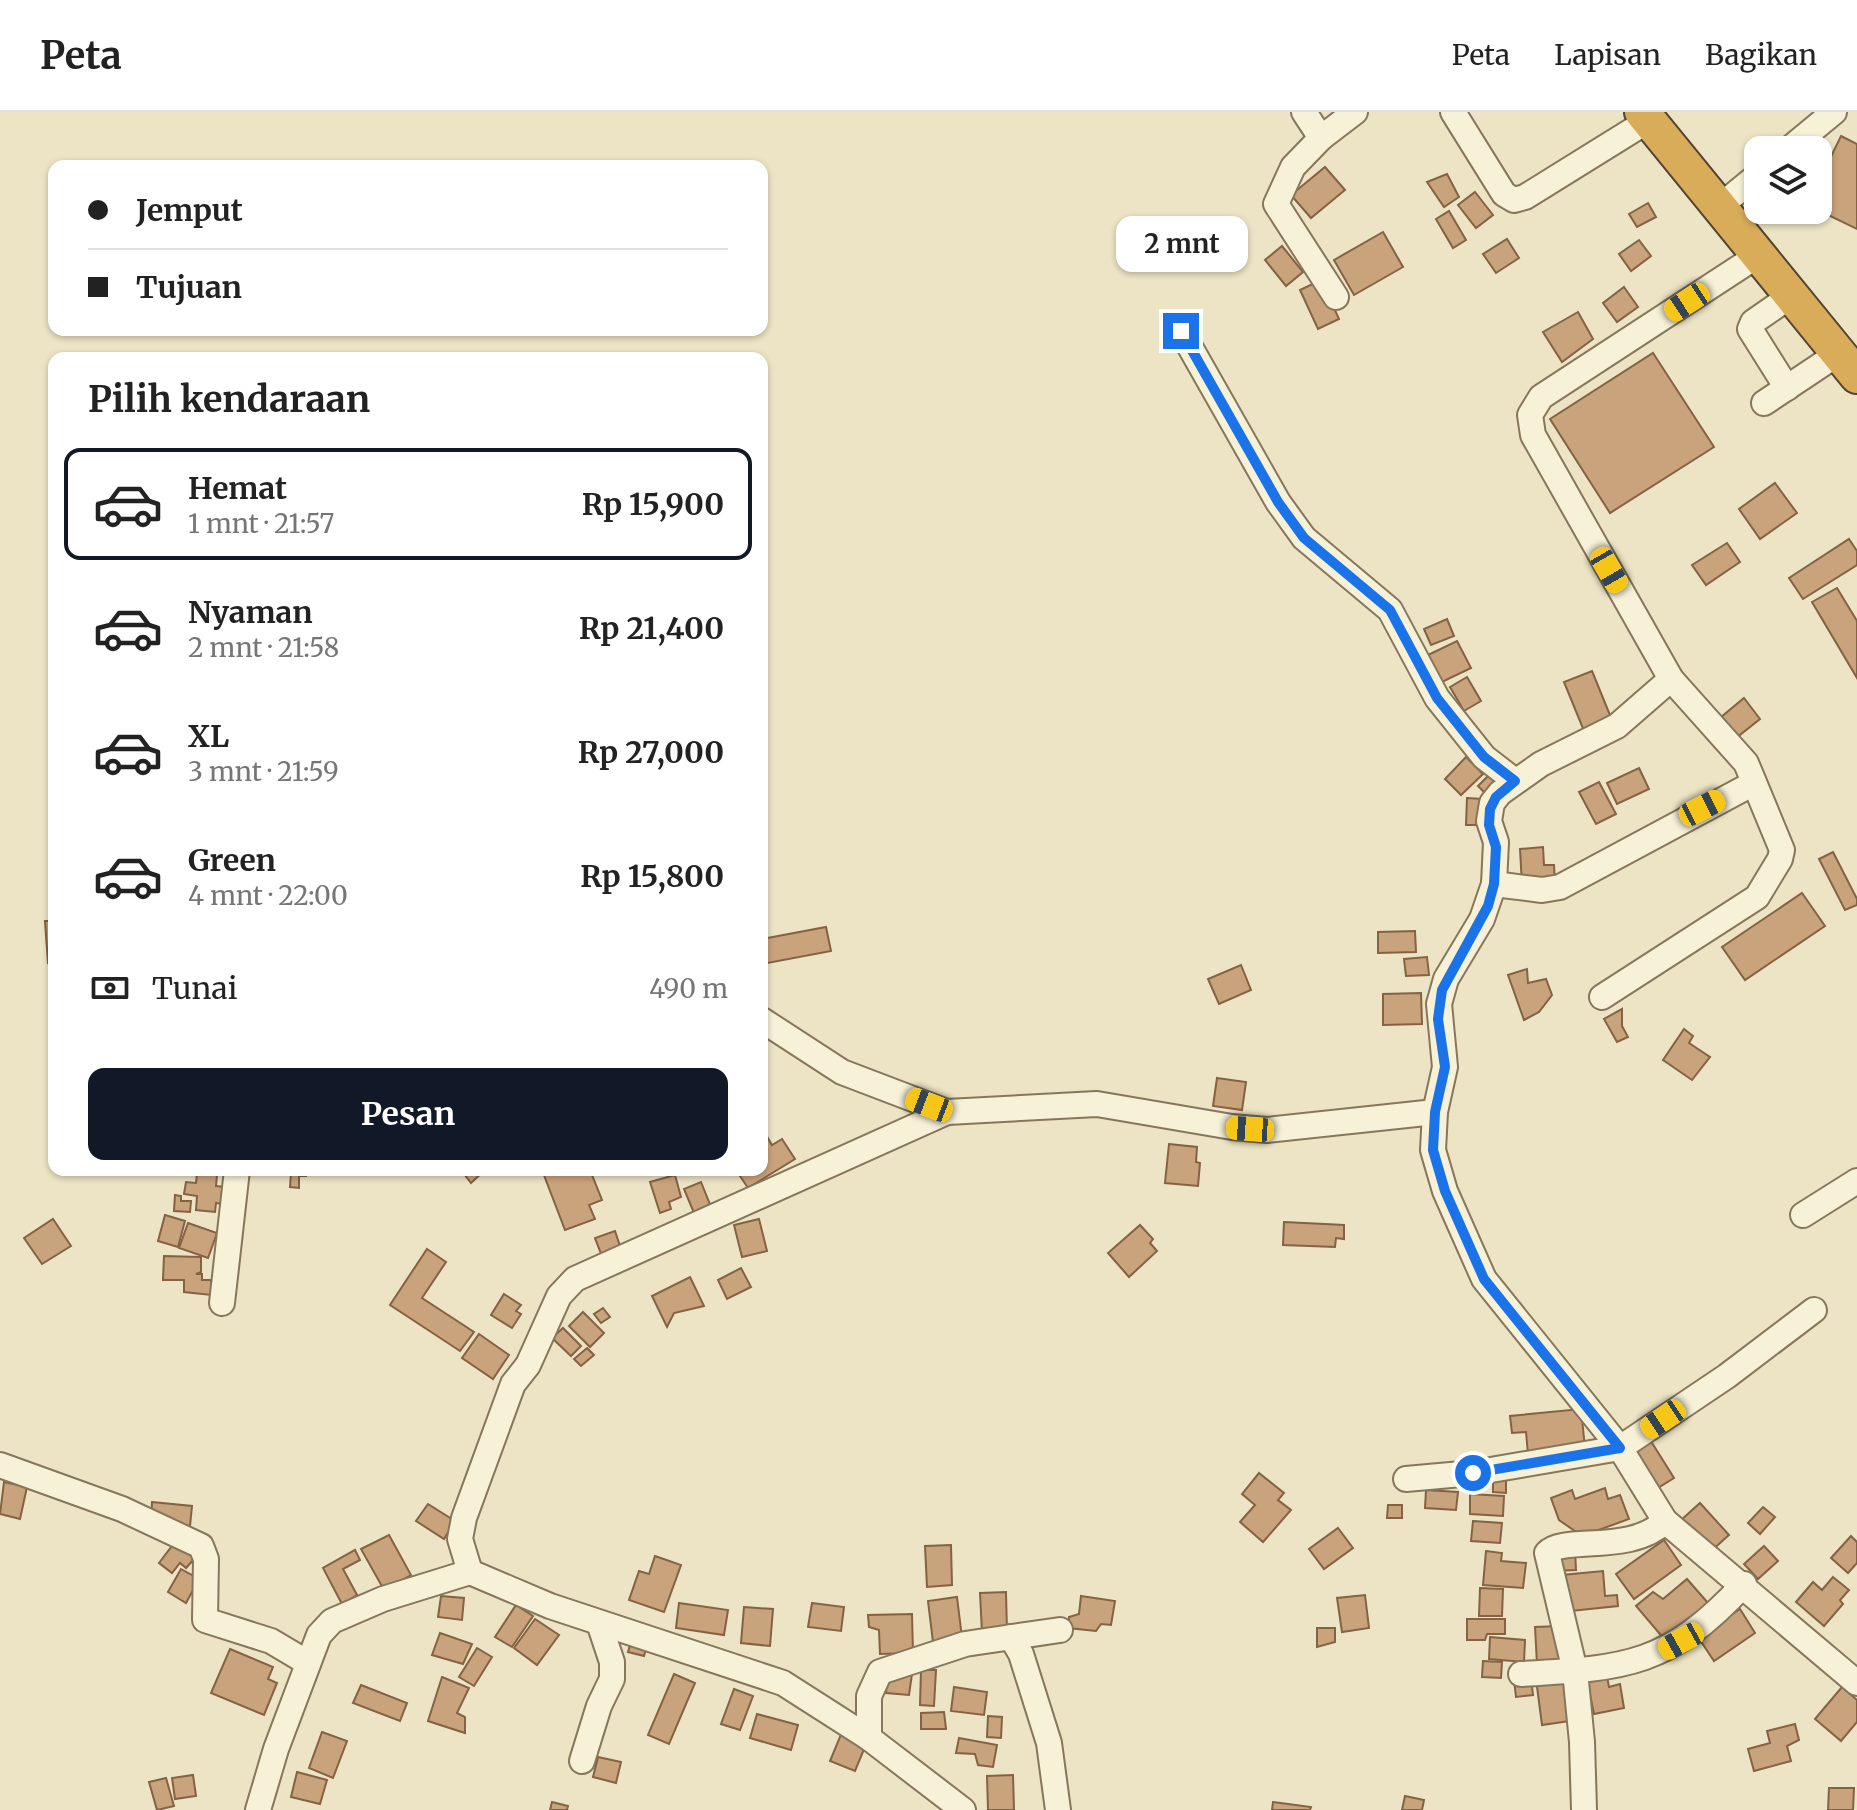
<!DOCTYPE html>
<html lang="id">
<meta charset="utf-8">
<style>
:root{--surface:#fff;--page:#f6f6f6;--text:#222;--muted:#767676;--line:#e0e0e0;--accent:#111827}
body{margin:0;font-family:Merriweather,serif;background:var(--page);color:var(--text);height:100vh;display:flex;flex-direction:column;font-size:30px;white-space:nowrap}
*{box-sizing:border-box;margin:0}
p{font-size:26px;color:var(--muted)}
.icon{flex:none;width:44px;height:44px;fill:none;stroke:currentColor;stroke-width:2;stroke-linecap:round;stroke-linejoin:round}
.map{position:relative;flex:1;overflow:hidden}
.side{position:absolute;left:48px;top:240px;width:720px;height:824px;display:flex;flex-direction:column;background:var(--surface);border-radius:16px;box-shadow:0 2px 6px #0004}
.side>*{flex:none}
.banner{position:absolute;left:48px;top:48px;width:720px;height:176px;border-radius:16px;box-shadow:0 2px 6px #0004;display:grid;align-content:center;height:176px;padding:0 40px;background:var(--surface)}
.buttons{position:absolute;left:1744px;top:24px;display:grid;gap:16px}
.buttons a{display:grid;place-items:center;width:88px;height:88px;border-radius:16px;background:var(--surface);box-shadow:0 2px 6px #0004;font-size:40px}
.end{position:absolute;width:36px;height:36px;margin:-18px;border:10px solid #1a73e8;background:#fff;box-shadow:0 0 0 4px #fff}
.from{border-radius:50%}
.bubble{position:absolute;height:56px;border-radius:16px;background:var(--surface);box-shadow:0 2px 6px #0004;font-size:26px;font-weight:700;line-height:56px;text-align:center}
.car{position:absolute;width:24px;height:48px;margin:-24px -12px;border-radius:10px;box-shadow:0 0 6px 2px #0007;background:linear-gradient(#f5c518 24%,#345 0 40%,#f5c518 0 76%,#345 0 86%,#f5c518 0)}
.banner b{display:flex;align-items:center;gap:28px;height:76px;font-size:30px}
.banner b+b{border-top:2px solid var(--line)}
.banner i{width:20px;height:20px;background:var(--text)}
ul{padding:0;list-style:none}
li{display:flex;align-items:center;gap:24px;height:112px;margin:0 16px 12px;padding:0 24px;border:4px solid transparent;border-radius:16px}
li div{flex:1}
li b{display:block;font-size:30px}
li em{font-style:normal;font-weight:700}
li.active{border-color:var(--accent)}
li>.icon{width:72px;height:72px;stroke-width:1.5}
h2{padding:0 40px;font-size:36px;line-height:96px}
.pay{display:flex;align-items:center;gap:20px;height:88px;padding:0 40px;font-size:30px}
.pay p{margin-inline-start:auto}
.cta{display:flex;gap:16px;margin-top:auto;padding:16px 40px}
.cta a{flex:1;height:92px;border-radius:16px;background:var(--accent);color:#fff;font-size:32px;font-weight:700;line-height:92px;text-align:center}
header{display:flex;align-items:center;gap:48px;box-sizing:border-box;height:112px;padding:0 40px;background:var(--surface);border-bottom:2px solid var(--line)}
header strong{font-size:38px}
nav{display:flex;gap:44px;margin-inline-start:auto;font-size:28px}
.map>svg:first-child{display:block}
</style>
<header>
<strong>Peta</strong>
<nav><a>Peta</a><a>Lapisan</a><a>Bagikan</a></nav>
</header>
<div class="map">
<svg width="1857" height="1698" viewBox="0 0 1857 1698">
<rect width="100%" height="100%" fill="#ece4c4"/>
<g fill="#c9a37b" stroke="#846242" stroke-width="2">
<polygon points="1841,24 1857,32 1857,117 1818,98 1818,71"/>
<polygon points="1325,55 1345,78 1311,106 1291,83"/>
<polygon points="1447,62 1459,85 1444,95 1427,70"/>
<polygon points="1475,80 1493,103 1476,116 1458,93"/>
<polygon points="1648,91 1656,105 1637,115 1629,102"/>
<polygon points="1449,99 1466,128 1453,136 1436,107"/>
<polygon points="1383,120 1403,155 1354,183 1334,148"/>
<polygon points="1507,127 1519,146 1496,161 1483,142"/>
<polygon points="1639,128 1651,144 1631,159 1619,142"/>
<polygon points="1282,134 1303,160 1286,174 1265,148"/>
<polygon points="1321,168 1339,207 1318,217 1300,178"/>
<polygon points="1624,175 1638,195 1617,210 1603,191"/>
<polygon points="1578,200 1593,227 1562,250 1543,220"/>
<polygon points="1653,241 1714,335 1610,401 1550,307"/>
<polygon points="1775,371 1797,401 1760,427 1739,397"/>
<polygon points="1849,427 1857,439 1857,453 1803,487 1789,466"/>
<polygon points="1727,431 1740,450 1706,473 1692,453"/>
<polygon points="1837,476 1857,509 1857,566 1812,490"/>
<polygon points="1447,507 1454,524 1431,533 1424,517"/>
<polygon points="1457,529 1471,556 1442,570 1428,543"/>
<polygon points="1592,559 1612,608 1584,619 1564,570"/>
<polygon points="1467,565 1481,589 1464,599 1450,575"/>
<polygon points="1744,586 1760,607 1736,626 1720,606"/>
<polygon points="1466,645 1483,662 1461,683 1445,667"/>
<polygon points="1639,656 1649,677 1617,692 1607,671"/>
<polygon points="1490,662 1499,672 1487,683 1478,674"/>
<polygon points="1599,670 1616,702 1596,712 1579,680"/>
<polygon points="1467,686 1482,687 1481,713 1466,713"/>
<polygon points="1543,735 1544,753 1554,753 1555,771 1522,773 1520,737"/>
<polygon points="1833,740 1857,787 1857,793 1845,798 1819,747"/>
<polygon points="1802,781 1825,814 1745,868 1722,835"/>
<polygon points="45,809 54,809 54,850 48,851"/>
<polygon points="826,815 831,839 762,852 762,827"/>
<polygon points="1415,819 1416,840 1378,841 1378,820"/>
<polygon points="1427,845 1429,863 1406,864 1404,847"/>
<polygon points="1241,853 1251,878 1219,892 1208,867"/>
<polygon points="1527,857 1528,871 1546,867 1552,883 1539,900 1524,908 1508,863"/>
<polygon points="1421,881 1422,912 1383,913 1383,882"/>
<polygon points="1622,897 1622,914 1628,925 1617,930 1604,907"/>
<polygon points="1684,917 1693,924 1689,931 1710,945 1692,968 1663,948"/>
<polygon points="1217,966 1246,970 1242,998 1213,994"/>
<polygon points="762,1016 772,1033 782,1027 795,1047 748,1076 736,1058 762,1058"/>
<polygon points="1169,1032 1197,1035 1196,1050 1200,1051 1198,1074 1165,1071"/>
<polygon points="287,1058 306,1058 306,1064 299,1064 299,1076 290,1075 291,1061"/>
<polygon points="461,1058 485,1058 471,1071"/>
<polygon points="542,1058 590,1058 602,1088 589,1093 595,1107 565,1118"/>
<polygon points="197,1061 217,1063 216,1074 226,1075 224,1092 216,1091 215,1100 196,1098 197,1084 184,1082 186,1070 196,1071"/>
<polygon points="675,1063 681,1085 669,1090 671,1097 660,1101 650,1070"/>
<polygon points="701,1070 711,1095 694,1101 684,1077"/>
<polygon points="175,1083 181,1084 181,1089 191,1089 190,1100 174,1099"/>
<polygon points="165,1103 185,1109 178,1135 158,1129"/>
<polygon points="53,1107 71,1134 42,1152 24,1126"/>
<polygon points="759,1107 767,1139 742,1145 734,1113"/>
<polygon points="1284,1110 1344,1113 1344,1127 1336,1126 1335,1135 1283,1133"/>
<polygon points="188,1111 217,1121 208,1146 179,1136"/>
<polygon points="1140,1113 1153,1127 1150,1131 1157,1139 1129,1165 1108,1141"/>
<polygon points="615,1119 622,1140 603,1147 595,1126"/>
<polygon points="427,1137 446,1150 422,1186 474,1220 460,1239 390,1193"/>
<polygon points="164,1144 201,1145 201,1160 196,1162 202,1162 202,1168 211,1168 211,1183 184,1180 184,1168 163,1168"/>
<polygon points="741,1156 751,1175 727,1187 718,1168"/>
<polygon points="690,1165 704,1194 674,1201 667,1215 652,1184"/>
<polygon points="504,1182 521,1193 516,1199 521,1202 512,1216 491,1203"/>
<polygon points="603,1196 610,1205 601,1211 594,1202"/>
<polygon points="583,1200 604,1221 590,1235 569,1214"/>
<polygon points="563,1216 581,1234 571,1244 552,1226"/>
<polygon points="479,1222 509,1243 493,1267 462,1246"/>
<polygon points="587,1236 594,1243 581,1254 574,1247"/>
<polygon points="1581,1297 1585,1336 1528,1342 1526,1320 1512,1321 1510,1304"/>
<polygon points="1649,1326 1674,1366 1653,1379 1628,1338"/>
<polygon points="1259,1361 1284,1381 1278,1388 1291,1398 1263,1430 1240,1410 1255,1393 1242,1382"/>
<polygon points="1493,1365 1506,1365 1506,1381 1493,1380"/>
<polygon points="4,1370 27,1375 20,1407 0,1402"/>
<polygon points="1605,1376 1608,1387 1620,1383 1629,1407 1582,1424 1559,1408 1551,1386 1572,1378 1575,1387"/>
<polygon points="1426,1378 1458,1380 1456,1398 1425,1396"/>
<polygon points="1470,1382 1504,1384 1503,1404 1470,1402"/>
<polygon points="152,1390 192,1394 190,1414 151,1410"/>
<polygon points="1700,1391 1729,1423 1710,1440 1681,1408"/>
<polygon points="428,1392 455,1409 444,1427 416,1409"/>
<polygon points="1388,1393 1402,1393 1402,1406 1387,1406"/>
<polygon points="1763,1395 1775,1405 1760,1422 1748,1411"/>
<polygon points="1473,1409 1502,1411 1500,1431 1471,1429"/>
<polygon points="1338,1416 1353,1436 1324,1457 1309,1437"/>
<polygon points="389,1423 411,1463 384,1478 361,1437"/>
<polygon points="1851,1424 1857,1430 1857,1451 1848,1461 1831,1446"/>
<polygon points="1664,1428 1681,1453 1634,1487 1616,1462"/>
<polygon points="175,1430 195,1446 186,1456 180,1451 172,1461 159,1451"/>
<polygon points="951,1433 952,1473 927,1475 925,1434"/>
<polygon points="1764,1434 1778,1449 1758,1467 1744,1452"/>
<polygon points="355,1438 360,1448 343,1457 357,1483 342,1492 323,1456"/>
<polygon points="1575,1438 1576,1458 1555,1459 1554,1440"/>
<polygon points="1486,1439 1502,1441 1501,1449 1526,1451 1523,1476 1483,1473"/>
<polygon points="655,1444 681,1453 664,1500 629,1488 639,1459 649,1462"/>
<polygon points="181,1457 199,1467 186,1491 168,1480"/>
<polygon points="1603,1459 1605,1484 1617,1483 1618,1494 1571,1499 1562,1463"/>
<polygon points="1833,1465 1849,1478 1840,1488 1843,1492 1824,1514 1796,1490 1813,1470 1822,1478"/>
<polygon points="1687,1467 1708,1491 1665,1528 1636,1494 1653,1480 1663,1487"/>
<polygon points="1480,1476 1503,1477 1502,1504 1479,1504"/>
<polygon points="1006,1480 1007,1520 982,1521 980,1481"/>
<polygon points="1365,1483 1369,1516 1342,1520 1337,1486"/>
<polygon points="441,1484 464,1486 462,1508 438,1505"/>
<polygon points="1081,1484 1115,1489 1111,1513 1101,1512 1096,1519 1068,1516 1069,1505 1079,1502"/>
<polygon points="957,1485 962,1526 933,1530 928,1489"/>
<polygon points="679,1491 728,1498 724,1523 676,1516"/>
<polygon points="812,1491 844,1495 841,1519 808,1515"/>
<polygon points="516,1493 533,1504 512,1535 495,1525"/>
<polygon points="744,1495 773,1497 770,1534 741,1531"/>
<polygon points="1740,1497 1755,1521 1714,1549 1698,1525"/>
<polygon points="912,1502 913,1541 880,1542 879,1518 869,1515 868,1503"/>
<polygon points="535,1507 559,1523 537,1553 514,1536"/>
<polygon points="1467,1507 1505,1507 1505,1522 1487,1522 1485,1528 1467,1528"/>
<polygon points="1559,1514 1561,1551 1537,1552 1535,1515"/>
<polygon points="1317,1516 1335,1516 1335,1530 1317,1535"/>
<polygon points="440,1521 472,1532 463,1552 432,1543"/>
<polygon points="1490,1525 1525,1528 1524,1550 1489,1547"/>
<polygon points="632,1526 648,1530 644,1544 628,1540"/>
<polygon points="477,1536 492,1545 474,1574 459,1565"/>
<polygon points="230,1537 273,1555 268,1567 277,1571 264,1603 211,1581"/>
<polygon points="1483,1549 1502,1550 1501,1566 1482,1565"/>
<polygon points="921,1558 936,1558 934,1594 920,1593"/>
<polygon points="888,1559 912,1562 909,1583 886,1581"/>
<polygon points="1606,1559 1609,1575 1620,1572 1624,1596 1594,1602 1586,1563"/>
<polygon points="674,1562 695,1571 669,1632 648,1623"/>
<polygon points="1564,1563 1570,1609 1542,1613 1536,1567"/>
<polygon points="442,1565 469,1576 457,1601 465,1605 465,1621 428,1609"/>
<polygon points="1531,1566 1533,1583 1516,1585 1514,1568"/>
<polygon points="361,1573 407,1591 400,1609 353,1591"/>
<polygon points="954,1575 987,1580 984,1603 951,1599"/>
<polygon points="1842,1575 1857,1588 1857,1610 1841,1629 1815,1607"/>
<polygon points="734,1577 753,1584 740,1618 721,1612"/>
<polygon points="944,1600 946,1617 921,1617 921,1601"/>
<polygon points="757,1602 798,1613 791,1638 750,1626"/>
<polygon points="988,1604 1002,1605 1001,1626 987,1625"/>
<polygon points="1795,1612 1799,1628 1787,1634 1791,1649 1754,1659 1748,1637 1770,1631 1767,1619"/>
<polygon points="322,1620 347,1629 333,1666 309,1656"/>
<polygon points="842,1620 867,1630 855,1659 830,1649"/>
<polygon points="959,1626 997,1633 993,1655 978,1653 975,1642 956,1641"/>
<polygon points="598,1645 621,1650 616,1671 593,1665"/>
<polygon points="297,1660 327,1668 320,1692 291,1685"/>
<polygon points="193,1663 196,1684 175,1687 172,1666"/>
<polygon points="1013,1663 1014,1698 988,1698 987,1664"/>
<polygon points="166,1666 174,1694 157,1698 149,1670"/>
<polygon points="1829,1676 1854,1676 1853,1698 1828,1698"/>
<polygon points="1405,1684 1424,1688 1422,1698 1402,1698"/>
<polygon points="552,1690 568,1694 567,1698 550,1698"/>
<polygon points="1273,1690 1311,1695 1310,1698 1272,1698"/>
</g>
<g fill="none" stroke-linecap="round" stroke-linejoin="round">
<defs>
<g id="minor">
<polyline points="1304,0 1321,26 1355,0"/>
<polyline points="1453,0 1504,82 1514,88 1525,85 1649,8"/>
<polyline points="1321,26 1293,55 1276,92 1336,185"/>
<polyline points="1788,38 1834,0"/>
<polyline points="1719,95 1758,63"/>
<polyline points="1181,219 1278,390 1304,426 1390,498 1437,586 1484,645 1515,669"/>
<polyline points="1787,276 1750,217 1753,210 1792,183"/>
<polyline points="1764,291 1839,241"/>
<polyline points="1671,567 1617,614 1541,652 1500,681 1492,691 1489,709 1496,730 1494,772 1482,807 1446,867 1439,892 1445,955 1435,1000 1433,1038 1445,1079 1484,1167 1620,1336 1665,1409 1857,1571"/>
<polyline points="1494,772 1542,778 1560,775 1754,671"/>
<polyline points="1602,885 1757,785 1780,747 1782,738 1746,651 1671,567 1533,323 1530,303 1541,285 1760,142"/>
<polyline points="762,908 842,960 947,1000 1097,992 1232,1015 1267,1018 1435,1000"/>
<polyline points="1803,1103 1857,1069"/>
<polyline points="222,1191 237,1058"/>
<polyline points="0,1353 122,1397 201,1434 206,1447 205,1508 271,1529 308,1551"/>
<polyline points="1406,1367 1473,1361 1620,1336 1727,1264 1814,1198"/>
<polyline points="470,1460 460,1427 464,1406 513,1272 528,1253 559,1184 575,1167 947,1000"/>
<polyline points="1011,1525 1021,1542 1049,1631 1058,1698"/>
<path d="M1521,1562C1627,1556 1668,1554 1744,1472"/>
<polyline points="869,1626 869,1584 880,1560 965,1532 1060,1518"/>
<polyline points="582,1649 599,1594 612,1567 612,1550 599,1511"/>
<polyline points="258,1698 276,1637 319,1523 332,1509 383,1487 470,1460 550,1494 783,1571 869,1626 963,1698"/>
<path d="M1584,1698L1582,1630L1575,1559L1547,1441C1563,1423 1631,1443 1665,1409"/>
</g>
<polyline id="highway" points="1642,0 1857,264"/>
</defs>
<use href="#minor" stroke="#86765b" stroke-width="28"/>
<use href="#highway" stroke="#54442f" stroke-width="38"/>
<use href="#minor" stroke="#f7f1d7" stroke-width="24"/>
<use href="#highway" stroke="#d8ac58" stroke-width="34"/>
</g>
<g fill="none" stroke-linecap="round" stroke-linejoin="round">
<polyline stroke="#1a73e8" stroke-width="10" points="1181,219 1278,390 1304,426 1390,498 1437,586 1484,645 1515,669 1496,685 1490,697 1489,713 1496,735 1494,772 1488,794 1442,878 1438,907 1445,955 1435,1000 1433,1038 1445,1079 1484,1167 1620,1336 1473,1361"/>
</g>
</svg>
<div class="buttons">
<a><svg class="icon" aria-label="layers" viewBox="0 0 24 24"><path d="M12 4l9 5-9 5-9-5zM3 14l9 5 9-5"/></svg></a>
</div>
<i class="end from" style="left:1473px;top:1361px"></i>
<i class="end" style="left:1181px;top:219px"></i>
<div class="bubble" style="left:1116px;top:104px;width:132px">2 mnt</div>
<i class="car" style="left:1687px;top:190px;rotate:237deg"></i>
<i class="car" style="left:1609px;top:458px;rotate:150deg"></i>
<i class="car" style="left:1702px;top:696px;rotate:63deg"></i>
<i class="car" style="left:929px;top:993px;rotate:291deg"></i>
<i class="car" style="left:1250px;top:1017px;rotate:274deg"></i>
<i class="car" style="left:1663px;top:1307px;rotate:236deg"></i>
<i class="car" style="left:1681px;top:1529px;rotate:241deg"></i>
<div class="banner">
<b><i class="from"></i>Jemput</b>
<b><i></i>Tujuan</b>
</div>
<section class="side">
<h2>Pilih kendaraan</h2>
<ul>
<li class="active"><svg class="icon" aria-label="car" viewBox="0 0 24 24"><path d="M5 17H2v-5l4-1 3-4h7l3 4 3 1v5h-3M9 17h6M6 11h13"/><circle cx="7" cy="17" r="2"/><circle cx="17" cy="17" r="2"/></svg><div><b>Hemat</b><p>1 mnt · 21:57</p></div><em>Rp 15,900</em></li>
<li><svg class="icon" aria-label="car" viewBox="0 0 24 24"><path d="M5 17H2v-5l4-1 3-4h7l3 4 3 1v5h-3M9 17h6M6 11h13"/><circle cx="7" cy="17" r="2"/><circle cx="17" cy="17" r="2"/></svg><div><b>Nyaman</b><p>2 mnt · 21:58</p></div><em>Rp 21,400</em></li>
<li><svg class="icon" aria-label="car" viewBox="0 0 24 24"><path d="M5 17H2v-5l4-1 3-4h7l3 4 3 1v5h-3M9 17h6M6 11h13"/><circle cx="7" cy="17" r="2"/><circle cx="17" cy="17" r="2"/></svg><div><b>XL</b><p>3 mnt · 21:59</p></div><em>Rp 27,000</em></li>
<li><svg class="icon" aria-label="car" viewBox="0 0 24 24"><path d="M5 17H2v-5l4-1 3-4h7l3 4 3 1v5h-3M9 17h6M6 11h13"/><circle cx="7" cy="17" r="2"/><circle cx="17" cy="17" r="2"/></svg><div><b>Green</b><p>4 mnt · 22:00</p></div><em>Rp 15,800</em></li>
</ul>
<div class="pay"><svg class="icon" aria-label="cash" viewBox="0 0 24 24"><path d="M3 7h18v10H3z"/><circle cx="12" cy="12" r="2"/></svg>Tunai<p>490 m</p></div>
<div class="cta"><a>Pesan</a></div>
</section>
</div>
